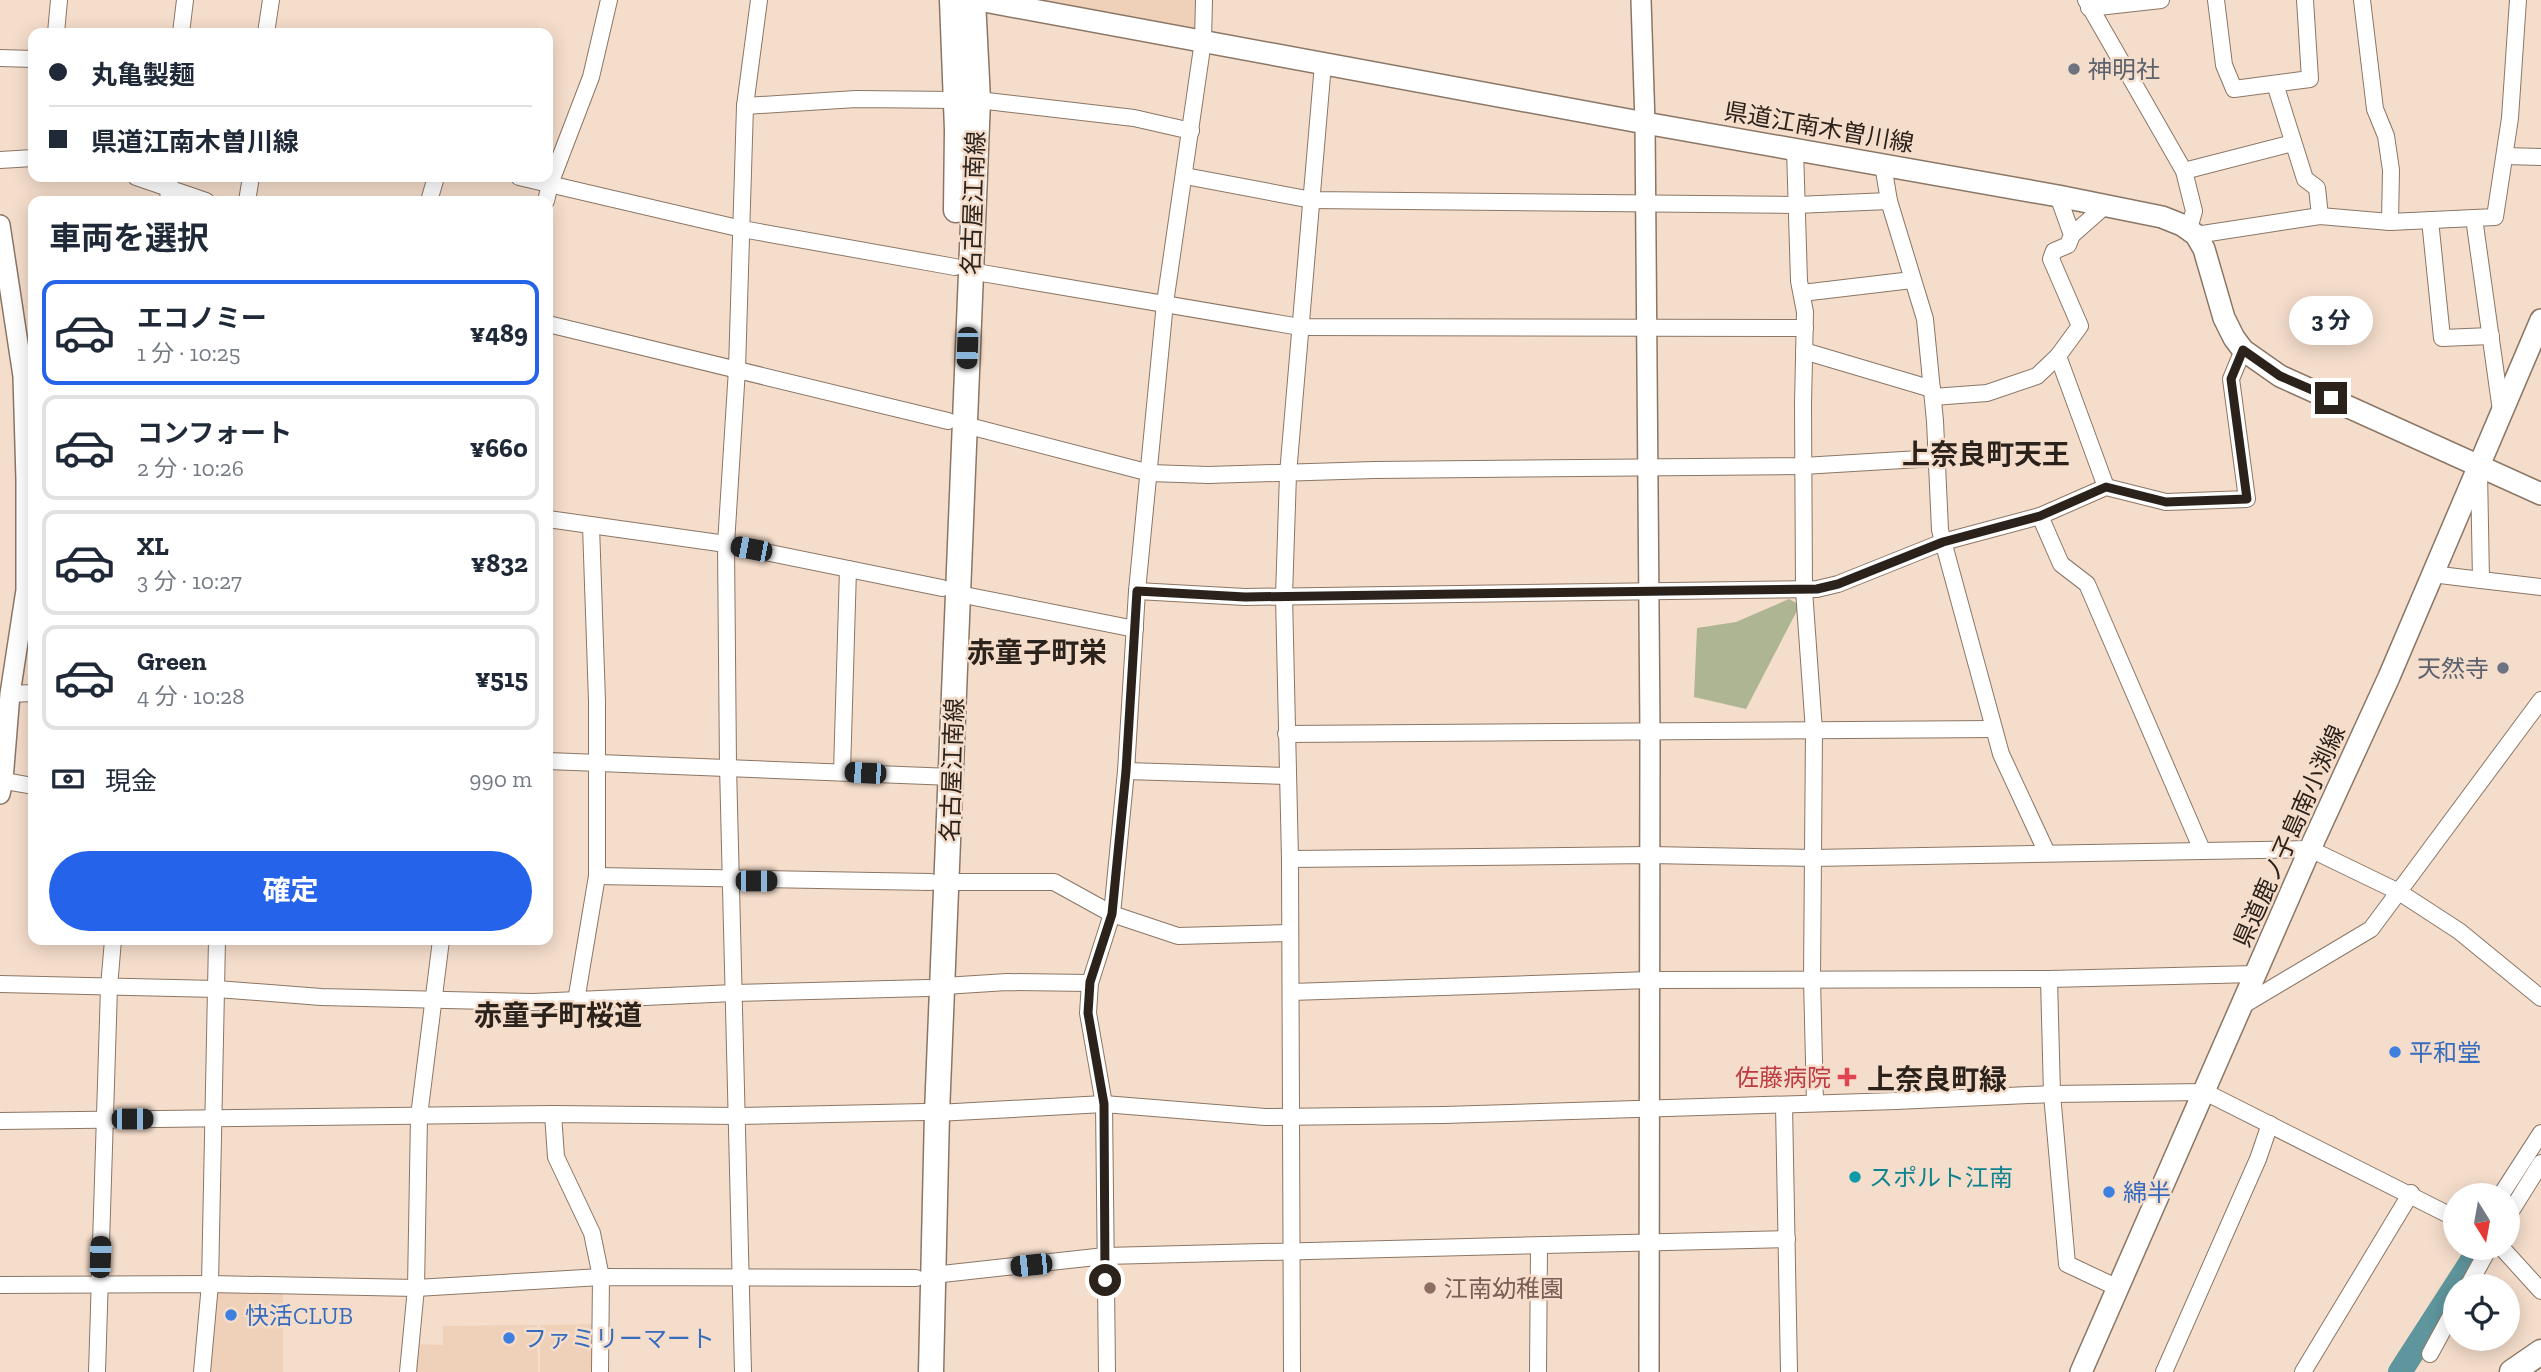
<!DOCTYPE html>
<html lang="ja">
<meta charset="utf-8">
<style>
:root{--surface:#fff;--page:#f2f2f3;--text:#1f2937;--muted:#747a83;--line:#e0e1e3;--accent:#2563eb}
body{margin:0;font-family:"Zilla Slab","Noto Sans JP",serif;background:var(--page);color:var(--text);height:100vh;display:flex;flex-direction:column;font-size:26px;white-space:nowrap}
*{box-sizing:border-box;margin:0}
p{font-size:23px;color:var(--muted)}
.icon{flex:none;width:38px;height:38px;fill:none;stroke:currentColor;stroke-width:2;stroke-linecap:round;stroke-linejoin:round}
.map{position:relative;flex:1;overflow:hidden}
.panel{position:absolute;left:28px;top:196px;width:525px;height:749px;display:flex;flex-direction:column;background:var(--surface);border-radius:14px;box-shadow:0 4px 18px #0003}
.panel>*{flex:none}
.top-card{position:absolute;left:28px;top:28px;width:525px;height:154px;border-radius:14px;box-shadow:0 4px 18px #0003;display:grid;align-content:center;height:154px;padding:0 21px;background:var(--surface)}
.needle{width:46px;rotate:169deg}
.buttons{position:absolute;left:2443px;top:1183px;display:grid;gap:14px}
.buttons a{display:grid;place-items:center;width:77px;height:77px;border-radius:50%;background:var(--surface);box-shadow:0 4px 18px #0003;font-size:35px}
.end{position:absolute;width:32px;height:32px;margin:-16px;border:9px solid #2b221b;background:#fff;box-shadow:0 0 0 4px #fff}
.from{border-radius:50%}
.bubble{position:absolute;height:49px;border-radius:24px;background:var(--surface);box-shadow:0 4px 18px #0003;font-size:23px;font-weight:700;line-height:49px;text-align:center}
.car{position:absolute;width:21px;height:42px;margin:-21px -10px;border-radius:9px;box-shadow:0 0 5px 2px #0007;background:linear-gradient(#222 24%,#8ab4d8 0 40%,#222 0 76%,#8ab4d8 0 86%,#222 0)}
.top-card b{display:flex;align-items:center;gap:24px;height:66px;font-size:26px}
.top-card b+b{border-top:2px solid var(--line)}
.top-card i{width:18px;height:18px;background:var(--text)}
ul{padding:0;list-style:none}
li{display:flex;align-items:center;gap:21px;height:105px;margin:0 14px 10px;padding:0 7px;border:4px solid var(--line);border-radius:14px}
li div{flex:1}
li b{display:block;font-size:26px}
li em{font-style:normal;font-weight:700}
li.active{border-color:var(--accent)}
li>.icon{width:63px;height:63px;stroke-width:1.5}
h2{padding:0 21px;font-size:32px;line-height:84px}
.pay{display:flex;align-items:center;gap:18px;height:77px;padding:0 21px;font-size:26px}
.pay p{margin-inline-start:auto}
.cta{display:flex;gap:14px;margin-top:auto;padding:14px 21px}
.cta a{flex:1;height:80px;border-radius:42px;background:var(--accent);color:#fff;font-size:28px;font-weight:700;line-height:80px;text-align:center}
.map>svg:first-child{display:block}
</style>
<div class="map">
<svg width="2541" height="1372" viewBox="0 0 2541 1372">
<rect width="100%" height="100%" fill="#f5ddcb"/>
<g fill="#efd1ba">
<polygon points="1026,0 1201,0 1201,25 1193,31"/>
<polygon points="212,1286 283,1287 283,1372 206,1372"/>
<polygon points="597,1324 597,1372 540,1372 540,1325"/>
<polygon points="537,1325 538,1372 410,1372 412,1344 443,1345 443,1326"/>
</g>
<polygon fill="#adb593" points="1789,599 1800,605 1746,709 1694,697 1697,628 1736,622"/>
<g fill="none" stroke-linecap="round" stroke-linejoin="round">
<polyline stroke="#5f969d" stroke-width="24" points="2400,1372 2480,1248"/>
<defs>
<g id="minor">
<polyline points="2086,0 2184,171 2194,211 2189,229"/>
<polyline points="2216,0 2224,65 2234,89 2310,79 2305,0"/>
<polyline points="2362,0 2375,109 2386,136 2391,170 2390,222"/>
<polyline points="2089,8 2161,0"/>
<polyline points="56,33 59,0"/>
<polyline points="181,33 185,0"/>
<polyline points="266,33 271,0"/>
<polyline points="0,58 33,59"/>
<polyline points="2275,84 2305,179 2317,188 2320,216"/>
<polyline points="978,100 1134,118 1191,131"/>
<polyline points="745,106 856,99 956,100"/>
<polyline points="1795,149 1799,281 1805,312 1803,404 1804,590 1814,731 1812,979 1815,1103"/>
<polyline points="2505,156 2541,157"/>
<polyline points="0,160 33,158"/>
<polyline points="1883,165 1889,201 1925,319 1935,421 1940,530 2001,754 2047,853"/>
<polyline points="2184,171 2293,143"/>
<polyline points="1185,176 1312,200 1796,205 1889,201"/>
<polyline points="136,177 206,201"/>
<polyline points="519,177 742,229 955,267"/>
<polyline points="168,201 170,177"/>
<polyline points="247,201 251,177"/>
<polyline points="429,201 436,177"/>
<polyline points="546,201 550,184 591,77 609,0"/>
<polyline points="2474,218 2501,411"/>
<polyline points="2430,220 2442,338 2491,336"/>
<polyline points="2072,235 2106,205"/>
<polyline points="2196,235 2320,216 2390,222 2495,217 2510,118 2518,0"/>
<polyline points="970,271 1300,327 1805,328"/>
<polyline points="1802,293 1912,280"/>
<polyline points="548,324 948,421"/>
<polyline points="1804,351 1932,389"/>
<polyline points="2058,356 2106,487"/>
<polyline points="1933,397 1987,393 2037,376 2058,356 2080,326 2051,259 2054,251 2068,245 2072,235 2058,196"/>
<polyline points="965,425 1150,473 1208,475 1374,470 1803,466 1936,458"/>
<polyline points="2479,471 2481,580 2541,587"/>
<polyline points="2040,516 2061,564 2087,584 2202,850"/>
<polyline points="548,519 726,544 942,588"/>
<polyline points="2432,574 2481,580"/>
<polyline points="1137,591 1245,597 1817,589 1838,584 1943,542 2040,516 2106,487 2166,502 2247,499 2231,379 2243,350"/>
<polyline points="959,594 1135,629"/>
<polyline points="10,694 33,693"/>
<polyline points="1286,734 1994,729"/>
<polyline points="548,761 952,777"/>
<polyline points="1126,771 1287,776"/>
<polyline points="842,772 848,569"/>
<polyline points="0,780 33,786"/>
<polyline points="1290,859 1650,855 1813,858 2310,849 2399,892 2459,931 2541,998"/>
<polyline points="597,876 931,882"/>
<polyline points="948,882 1054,882 1112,914 1178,936 1290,933"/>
<polyline points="2049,979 2052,1094 2067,1264 2118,1288"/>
<polyline points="0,984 217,989 321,997 533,1002 734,993 928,988"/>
<polyline points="944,986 1007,982 1090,983"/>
<polyline points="1291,992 1650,980 2049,979 2256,974"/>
<polyline points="576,1001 597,876 597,701 591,526"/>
<polyline points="2242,1006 2371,929 2541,700"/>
<polyline points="1784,1105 1789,1372"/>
<polyline points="937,1113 1104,1104 1265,1117 1444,1115 1896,1101 2052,1094 2205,1092 2455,1218"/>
<polyline points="553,1114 556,1157 592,1233 601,1277 600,1372"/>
<polyline points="0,1121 553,1114 738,1116 925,1112"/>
<polyline points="2501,1195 2541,1133"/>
<polyline points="2508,1216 2541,1163"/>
<polyline points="2502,1248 2541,1291"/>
<polyline points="933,1275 1105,1256 1787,1239"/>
<polyline points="0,1285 210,1284 416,1288 601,1277 916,1278"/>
<polyline points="2468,1286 2489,1248"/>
<polyline points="2430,1354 2455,1308"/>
<polyline points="97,1372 109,987 113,940"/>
<polyline points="202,1372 210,1284 217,940"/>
<polyline points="408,1372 416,1288 419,1116 441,940"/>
<polyline points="743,1372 728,766 726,544 737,369 745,106 759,0"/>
<polyline points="1107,1372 1104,1104 1088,1013 1090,983 1112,914 1126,771 1137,591 1165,303 1203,41 1204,0"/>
<polyline points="1292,1372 1290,859 1284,596 1288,474 1323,64"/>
<polyline points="1538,1372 1539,1247"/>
<polyline points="2164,1372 2258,1159 2270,1124"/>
<polyline points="2303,1372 2411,1193"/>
</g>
<g id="tertiary">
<polyline points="1641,0 1645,123 1650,732 1649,1372"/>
<polyline points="0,225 23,376 26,480 26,590 10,694 3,780 0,794"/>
</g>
<g id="secondary">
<polyline points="979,0 1645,123 2058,196 2162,217 2182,225 2196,235 2204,249 2224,318 2234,338 2243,350 2280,376 2541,494"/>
<polyline points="2081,1372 2310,849 2389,677 2541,320"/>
</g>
<g id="primary">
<polyline points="952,0 957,130 956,210"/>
<polyline points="931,1372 937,1113 978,100 973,0"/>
<polyline points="2512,1372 2541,1352"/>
</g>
</defs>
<use href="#minor" stroke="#8b7665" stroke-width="18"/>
<use href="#tertiary" stroke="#8b7665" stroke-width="22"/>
<use href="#secondary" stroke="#8b7665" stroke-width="24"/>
<use href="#primary" stroke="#8b7665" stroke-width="27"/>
<use href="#minor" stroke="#fff" stroke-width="16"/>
<use href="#tertiary" stroke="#fff" stroke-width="19"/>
<use href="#secondary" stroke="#fff" stroke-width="21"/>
<use href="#primary" stroke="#fff" stroke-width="24"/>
</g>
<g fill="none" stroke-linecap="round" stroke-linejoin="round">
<polyline stroke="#2b221b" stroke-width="9" points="1105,1280 1104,1104 1088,1013 1090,982 1112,914 1126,771 1137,591 1245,597 1817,589 1838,584 1943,542 2040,516 2106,487 2166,502 2247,499 2231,379 2243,350 2280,376 2331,398"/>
</g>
<g fill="#6b7280" stroke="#f5ddcb" stroke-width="2.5">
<circle cx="2074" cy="69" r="7"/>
<circle cx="2503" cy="668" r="7"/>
</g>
<g fill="#3f7fe0" stroke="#f5ddcb" stroke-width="2.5">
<circle cx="2395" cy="1052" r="7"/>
<circle cx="2109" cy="1192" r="7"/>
<circle cx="231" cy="1315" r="7"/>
<circle cx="509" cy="1338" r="7"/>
</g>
<path fill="#e0444e" stroke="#f5ddcb" stroke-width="2.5" d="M1843.5 1066.5h7v7h7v7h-7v7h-7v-7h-7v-7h7z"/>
<circle fill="#0f9aa8" stroke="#f5ddcb" stroke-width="2.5" cx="1855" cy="1177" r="7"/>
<circle fill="#8d6e63" stroke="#f5ddcb" stroke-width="2.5" cx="1430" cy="1288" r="7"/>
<g text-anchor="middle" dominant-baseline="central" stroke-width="5" stroke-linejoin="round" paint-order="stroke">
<g font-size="24" fill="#5b616d" stroke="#f5ddcb" text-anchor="start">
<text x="2088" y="69">神明社</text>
<text x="2489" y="668" text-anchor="end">天然寺</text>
</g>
<g font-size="24" fill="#2b221b" stroke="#f5ddcb">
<text transform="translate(1819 127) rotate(10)">県道江南木曽川線</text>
<text transform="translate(973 203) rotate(-88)">名古屋江南線</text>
<text transform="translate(952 770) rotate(-88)">名古屋江南線</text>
<text transform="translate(2289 836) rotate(-66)">県道鹿ノ子島南小渕線</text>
</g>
<g font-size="24" fill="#366cbe" stroke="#f5ddcb" text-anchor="start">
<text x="2409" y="1052">平和堂</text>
<text x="2123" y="1192">綿半</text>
<text x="245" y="1315">快活CLUB</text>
<text x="523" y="1338">ファミリーマート</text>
</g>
<g font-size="24" fill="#be3a42" stroke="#f5ddcb" text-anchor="end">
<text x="1831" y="1077">佐藤病院</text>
</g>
<g font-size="24" fill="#0d838f" stroke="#f5ddcb" text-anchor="start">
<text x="1869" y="1177">スポルト江南</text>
</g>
<g font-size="24" fill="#785e54" stroke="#f5ddcb" text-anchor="start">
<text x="1444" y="1288">江南幼稚園</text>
</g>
<g font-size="28" font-weight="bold" fill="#2b221b" stroke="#f5ddcb">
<text x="1986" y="454">上奈良町天王</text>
<text x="1037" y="652">赤童子町栄</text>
<text x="558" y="1015">赤童子町桜道</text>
<text x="1937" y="1079">上奈良町緑</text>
</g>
</g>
</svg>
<div class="buttons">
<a><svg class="needle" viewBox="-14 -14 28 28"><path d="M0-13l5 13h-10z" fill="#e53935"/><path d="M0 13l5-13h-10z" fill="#747a83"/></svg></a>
<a><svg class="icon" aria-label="locate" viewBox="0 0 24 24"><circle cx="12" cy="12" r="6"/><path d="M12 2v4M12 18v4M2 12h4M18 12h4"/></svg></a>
</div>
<i class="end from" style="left:1105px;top:1280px"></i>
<i class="end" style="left:2331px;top:398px"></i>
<div class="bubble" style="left:2289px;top:296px;width:84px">3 分</div>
<i class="car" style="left:967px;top:348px;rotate:182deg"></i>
<i class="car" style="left:751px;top:549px;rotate:281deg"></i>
<i class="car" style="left:865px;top:773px;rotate:273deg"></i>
<i class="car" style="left:756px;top:881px;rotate:90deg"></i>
<i class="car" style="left:132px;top:1119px;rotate:90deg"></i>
<i class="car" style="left:100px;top:1257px;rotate:2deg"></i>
<i class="car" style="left:1031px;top:1265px;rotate:264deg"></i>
<div class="top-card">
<b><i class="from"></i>丸亀製麺</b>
<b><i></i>県道江南木曽川線</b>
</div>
<section class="panel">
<h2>車両を選択</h2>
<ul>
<li class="active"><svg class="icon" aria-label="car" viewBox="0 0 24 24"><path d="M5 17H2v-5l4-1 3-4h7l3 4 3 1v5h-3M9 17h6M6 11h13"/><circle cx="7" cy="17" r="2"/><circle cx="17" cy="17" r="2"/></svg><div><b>エコノミー</b><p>1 分 · 10:25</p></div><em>¥489</em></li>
<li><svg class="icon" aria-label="car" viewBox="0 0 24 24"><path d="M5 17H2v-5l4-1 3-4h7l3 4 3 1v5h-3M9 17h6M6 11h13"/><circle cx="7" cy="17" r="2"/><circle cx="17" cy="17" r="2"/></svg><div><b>コンフォート</b><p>2 分 · 10:26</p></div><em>¥660</em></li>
<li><svg class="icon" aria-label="car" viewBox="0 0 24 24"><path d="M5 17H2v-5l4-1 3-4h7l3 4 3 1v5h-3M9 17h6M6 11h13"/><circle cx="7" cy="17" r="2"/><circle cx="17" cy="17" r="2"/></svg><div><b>XL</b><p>3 分 · 10:27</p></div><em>¥832</em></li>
<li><svg class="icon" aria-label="car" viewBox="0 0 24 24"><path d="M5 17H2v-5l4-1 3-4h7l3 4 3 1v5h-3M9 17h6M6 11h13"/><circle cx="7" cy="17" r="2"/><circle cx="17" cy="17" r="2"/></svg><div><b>Green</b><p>4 分 · 10:28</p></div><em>¥515</em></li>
</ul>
<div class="pay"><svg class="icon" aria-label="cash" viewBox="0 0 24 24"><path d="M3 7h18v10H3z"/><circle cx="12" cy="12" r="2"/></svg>現金<p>990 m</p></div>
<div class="cta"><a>確定</a></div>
</section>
</div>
